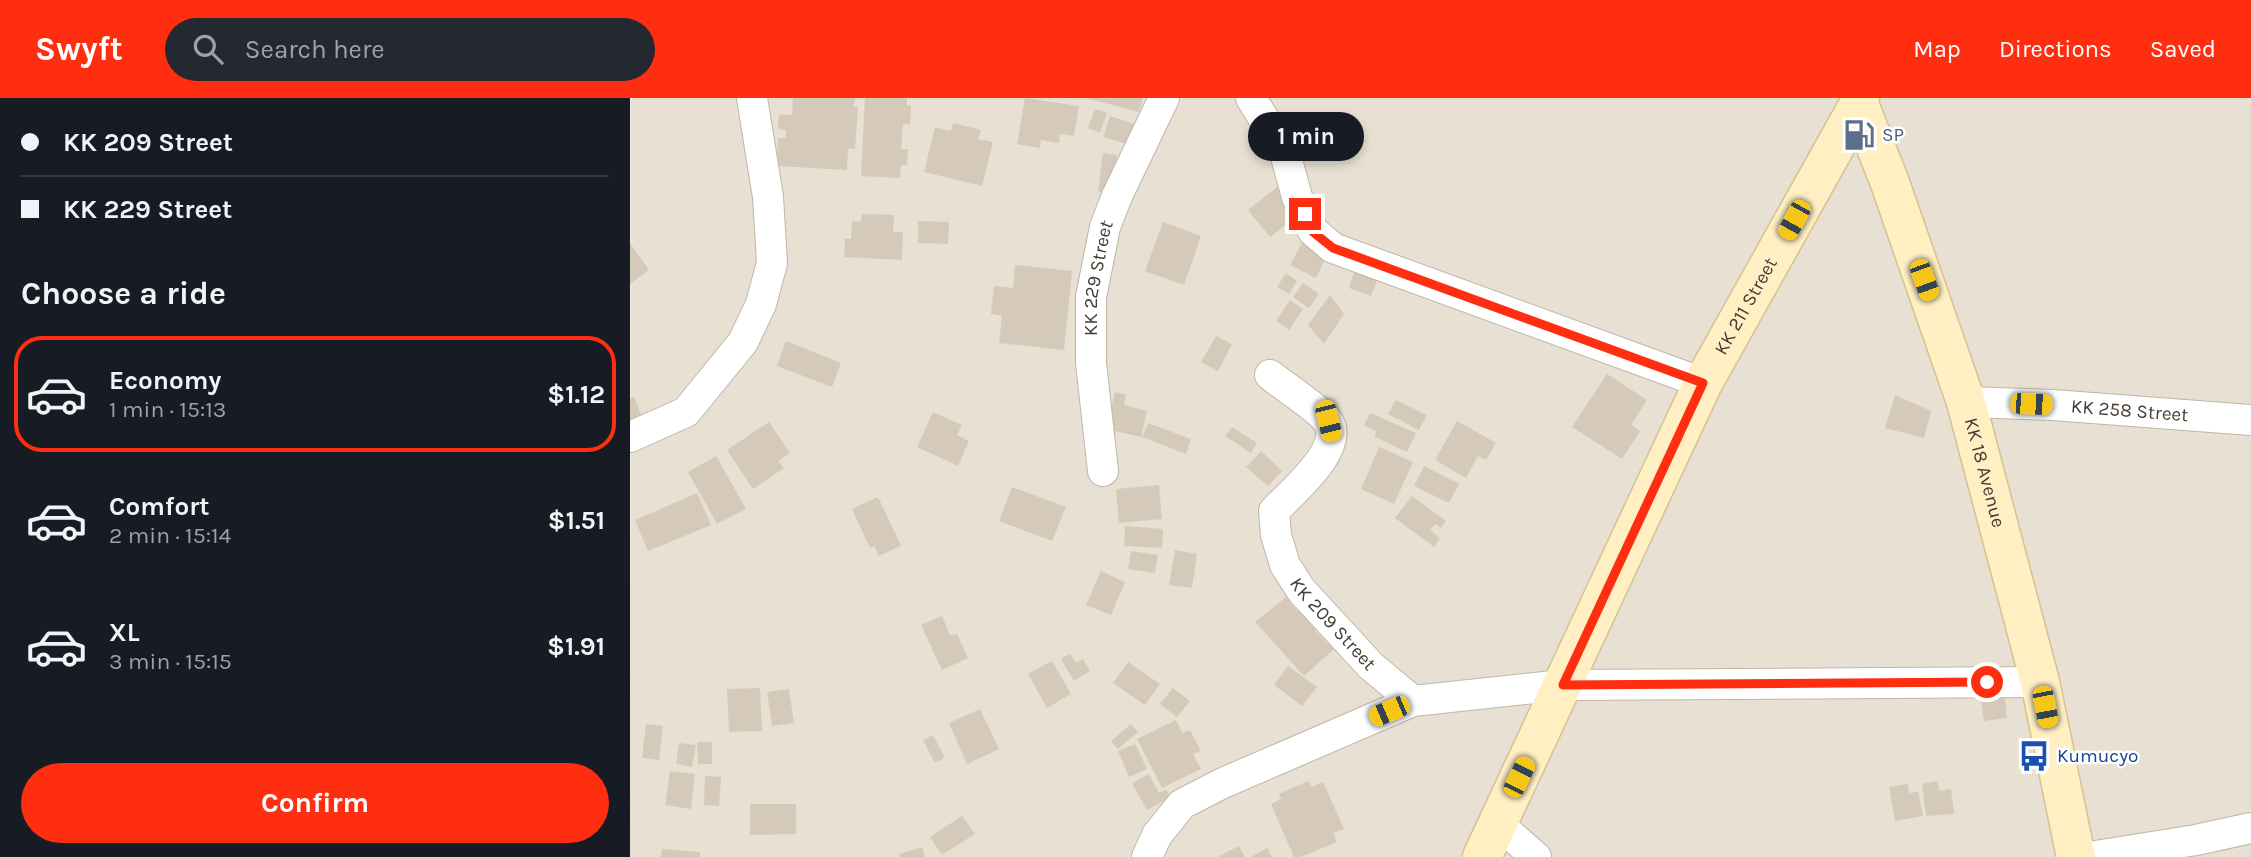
<!DOCTYPE html>
<meta charset="utf-8">
<style>
:root{--surface:#171b24;--page:#242831;--text:#f1f3f6;--muted:#9ea1a6;--line:#363941;--accent:#ff2e10}
body{margin:0;font-family:Karla,sans-serif;background:var(--page);color:var(--text);height:100vh;display:flex;flex-direction:column;font-size:26px;white-space:nowrap}
*{box-sizing:border-box;margin:0}
p{font-size:23px;color:var(--muted)}
.icon{flex:none;width:38px;height:38px;fill:none;stroke:currentColor;stroke-width:2;stroke-linecap:round;stroke-linejoin:round}
.map{position:relative;flex:1;overflow:hidden}
.drawer{display:flex;flex-direction:column;background:var(--surface);width:630px}
.drawer>*{flex:none}
.banner{display:grid;align-content:center;height:154px;padding:0 21px;background:var(--surface)}
.end{position:absolute;width:32px;height:32px;margin:-16px;border:9px solid #ff2e10;background:#fff;box-shadow:0 0 0 4px #fff}
.from{border-radius:50%}
.bubble{position:absolute;height:49px;border-radius:24px;background:var(--surface);box-shadow:0 4px 10px #0003;font-size:23px;font-weight:700;line-height:49px;text-align:center}
.car{position:absolute;width:21px;height:42px;margin:-21px -10px;border-radius:9px;box-shadow:0 0 5px 2px #0007;background:linear-gradient(#f5c518 24%,#345 0 40%,#f5c518 0 76%,#345 0 86%,#f5c518 0)}
.banner b{display:flex;align-items:center;gap:24px;height:66px;font-size:26px}
.banner b+b{border-top:2px solid var(--line)}
.banner i{width:18px;height:18px;background:var(--text)}
ul{padding:0;list-style:none}
li{display:flex;align-items:center;gap:21px;height:116px;margin:0 14px 10px;padding:0 7px;border:4px solid transparent;border-radius:28px}
li div{flex:1}
li b{display:block;font-size:26px}
li em{font-style:normal;font-weight:700}
li.current{border-color:var(--accent)}
li>.icon{width:63px;height:63px;stroke-width:1.5}
h2{padding:0 21px;font-size:32px;line-height:84px}
.action{display:flex;gap:14px;margin-top:auto;padding:14px 21px}
.action a{flex:1;height:80px;border-radius:42px;background:var(--accent);color:#fff;font-size:28px;font-weight:700;line-height:80px;text-align:center}
header{display:flex;align-items:center;gap:42px;box-sizing:border-box;height:98px;padding:0 35px;background:var(--accent);color:#fff}
header strong{font-size:33px}
nav{display:flex;gap:38px;margin-inline-start:auto;font-size:24px}
.search{width:490px;height:63px;background:var(--page);display:flex;align-items:center;gap:18px;box-sizing:border-box;padding:0 24px;border-radius:38px;color:var(--muted);font-size:26px}
main{display:flex;flex:1;min-height:0}
.map>svg:first-child{display:block}
</style>
<header>
<strong>Swyft</strong>
<div class="search"><svg class="icon" aria-label="search" viewBox="0 0 24 24"><circle cx="10" cy="10" r="6"/><path d="M15 15l6 6"/></svg>Search here</div>
<nav><a>Map</a><a>Directions</a><a>Saved</a></nav>
</header>
<main>
<section class="drawer">
<div class="banner">
<b><i class="from"></i>KK 209 Street</b>
<b><i></i>KK 229 Street</b>
</div>
<h2>Choose a ride</h2>
<ul>
<li class="current"><svg class="icon" aria-label="car" viewBox="0 0 24 24"><path d="M5 17H2v-5l4-1 3-4h7l3 4 3 1v5h-3M9 17h6M6 11h13"/><circle cx="7" cy="17" r="2"/><circle cx="17" cy="17" r="2"/></svg><div><b>Economy</b><p>1 min · 15:13</p></div><em>$1.12</em></li>
<li><svg class="icon" aria-label="car" viewBox="0 0 24 24"><path d="M5 17H2v-5l4-1 3-4h7l3 4 3 1v5h-3M9 17h6M6 11h13"/><circle cx="7" cy="17" r="2"/><circle cx="17" cy="17" r="2"/></svg><div><b>Comfort</b><p>2 min · 15:14</p></div><em>$1.51</em></li>
<li><svg class="icon" aria-label="car" viewBox="0 0 24 24"><path d="M5 17H2v-5l4-1 3-4h7l3 4 3 1v5h-3M9 17h6M6 11h13"/><circle cx="7" cy="17" r="2"/><circle cx="17" cy="17" r="2"/></svg><div><b>XL</b><p>3 min · 15:15</p></div><em>$1.91</em></li>
</ul>
<div class="action"><a>Confirm</a></div>
</section>
<div class="map">
<svg width="1621" height="759" viewBox="0 0 1621 759">
<rect width="100%" height="100%" fill="#f3eee5"/>
<polygon fill="#e7e0d3" points="1,0 1621,0 1621,759 879,759 847,745 841,759 0,759"/>
<g fill="#d5caba">
<polygon points="163,0 226,0 223,8 228,9 225,51 218,51 217,72 147,68 148,40 156,40 156,32 148,31 149,16 162,17"/>
<polygon points="235,0 277,0 277,7 281,8 280,26 273,26 271,51 278,51 277,67 271,67 270,80 231,78"/>
<polygon points="395,0 449,8 444,38 430,36 429,45 411,42 410,50 387,46"/>
<polygon points="456,0 513,0 509,14"/>
<polygon points="465,11 477,15 470,35 458,30"/>
<polygon points="480,18 513,29 507,49 473,39"/>
<polygon points="323,25 351,32 348,41 363,44 352,88 294,74 305,29 321,33"/>
<polygon points="473,55 487,57 482,96 468,94"/>
<polygon points="651,86 673,113 640,139 618,112"/>
<polygon points="232,116 264,117 263,134 273,134 272,162 214,159 215,141 221,141 222,123 231,124"/>
<polygon points="288,123 319,124 318,146 288,145"/>
<polygon points="533,124 571,138 554,187 515,173"/>
<polygon points="673,143 698,155 686,180 660,167"/>
<polygon points="0,145 19,172 0,186"/>
<polygon points="385,167 442,173 434,252 369,245 372,218 361,216 364,188 383,190"/>
<polygon points="725,171 748,180 741,198 719,190"/>
<polygon points="656,175 667,183 659,196 647,189"/>
<polygon points="673,185 689,196 679,210 663,199"/>
<polygon points="700,197 714,216 694,246 678,227"/>
<polygon points="660,202 673,211 659,232 646,223"/>
<polygon points="586,238 602,246 588,273 571,264"/>
<polygon points="156,243 211,265 202,289 147,268"/>
<polygon points="977,276 1017,302 1001,327 1010,333 992,361 942,329"/>
<polygon points="485,294 496,297 494,307 517,313 511,339 476,331"/>
<polygon points="1265,297 1301,313 1294,340 1255,330"/>
<polygon points="4,299 13,321 0,327 0,301"/>
<polygon points="766,302 797,317 789,332 758,316"/>
<polygon points="303,314 332,327 327,337 339,343 328,368 287,349"/>
<polygon points="740,315 786,335 777,354 745,339 746,333 734,327"/>
<polygon points="827,323 866,345 856,362 848,358 836,380 805,362"/>
<polygon points="139,324 160,355 148,363 154,370 123,391 97,352"/>
<polygon points="518,325 561,341 556,356 512,339"/>
<polygon points="602,329 627,345 621,355 595,338"/>
<polygon points="749,349 783,364 764,406 731,391"/>
<polygon points="631,353 652,373 638,388 616,369"/>
<polygon points="86,358 116,411 87,426 58,374"/>
<polygon points="794,368 829,386 819,405 784,388"/>
<polygon points="529,387 532,421 489,425 486,391"/>
<polygon points="382,389 436,409 422,443 369,423"/>
<polygon points="67,395 81,427 18,453 5,422"/>
<polygon points="782,398 816,423 811,430 805,426 800,432 810,440 804,449 765,420"/>
<polygon points="248,399 271,448 249,458 244,448 240,450 222,411"/>
<polygon points="495,428 533,431 532,450 494,448"/>
<polygon points="545,452 567,456 562,490 539,487"/>
<polygon points="501,453 528,457 525,475 498,471"/>
<polygon points="471,473 495,484 481,517 456,507"/>
<polygon points="656,499 667,513 676,506 693,527 685,533 704,551 674,578 625,524"/>
<polygon points="312,518 320,537 327,536 338,560 312,572 291,527"/>
<polygon points="440,556 446,565 453,561 460,573 444,583 431,561"/>
<polygon points="422,563 441,596 417,610 398,576"/>
<polygon points="498,564 530,586 515,607 483,585"/>
<polygon points="658,568 687,589 672,608 644,587"/>
<polygon points="130,590 132,633 99,634 97,591"/>
<polygon points="543,590 560,603 547,619 530,606"/>
<polygon points="159,591 164,625 142,628 137,594"/>
<polygon points="1374,591 1377,620 1354,623 1350,594"/>
<polygon points="350,611 369,651 337,666 319,625"/>
<polygon points="546,622 552,635 560,632 571,653 563,656 571,671 532,690 507,641"/>
<polygon points="16,626 33,628 29,662 12,660"/>
<polygon points="501,626 508,634 488,651 481,643"/>
<polygon points="303,637 315,660 305,665 293,642"/>
<polygon points="67,644 82,644 82,666 68,666"/>
<polygon points="49,645 66,647 62,669 46,666"/>
<polygon points="505,646 517,671 499,679 488,653"/>
<polygon points="40,673 65,676 61,711 35,707"/>
<polygon points="519,676 529,695 536,691 541,699 517,712 502,685"/>
<polygon points="75,678 91,679 89,708 74,707"/>
<polygon points="678,683 682,689 693,684 714,731 703,735 707,744 671,759 664,759 641,706 651,701 649,696"/>
<polygon points="1307,683 1310,693 1321,691 1324,716 1296,718 1292,686"/>
<polygon points="1278,686 1279,695 1288,694 1293,718 1265,723 1259,689"/>
<polygon points="120,706 166,706 166,736 120,737"/>
<polygon points="332,718 345,736 312,757 300,739"/>
<polygon points="609,748 615,759 587,759"/>
<polygon points="292,749 295,759 270,759 269,756"/>
<polygon points="637,750 642,759 621,759"/>
<polygon points="32,751 70,754 70,759 31,759"/>
</g>
<g fill="none" stroke-linecap="round" stroke-linejoin="round">
<defs>
<g id="street">
<polyline points="621,0 655,55 667,99 683,133 703,150 1073,285"/>
<path id="s1" d="M640,277C655,289 685,308 696,321C719,348 661,395 644,413L646,437L655,467L671,492L741,568L783,603L933,587L1410,584"/>
<path id="s2" d="M1336,304L1423,307L1621,322"/>
<polyline points="0,339 56,314 113,244 131,206 142,165 138,99 122,0"/>
<path id="s3" d="M473,373L461,265V199L475,129L487,98L534,0"/>
<polyline points="867,725 906,759"/>
<polyline points="517,759 527,737 552,706 593,685 783,603"/>
<polyline points="1459,759 1566,742 1621,730"/>
</g>
<g id="secondary">
<path id="s4" d="M1230,0L1229,6L1260,85L1336,304L1410,584L1446,759"/>
<path id="s5" d="M852,759L1073,285L1229,6"/>
</g>
</defs>
<use href="#street" stroke="#bfb6a7" stroke-width="32"/>
<use href="#secondary" stroke="#d5c293" stroke-width="41"/>
<use href="#street" stroke="#fff" stroke-width="30"/>
<use href="#secondary" stroke="#ffefc3" stroke-width="38"/>
</g>
<g fill="none" stroke-linecap="round" stroke-linejoin="round">
<polyline stroke="#ff2e10" stroke-width="9" points="675,116 683,134 703,150 1073,285 933,587 1357,584"/>
</g>
<defs>
<symbol id="fuel-bare" viewBox="-9 -9 18 18"><path d="M-5.5-6h7V0h2V4h1.3V-2.5L3-4.5l.8-.8L6-3V5H2.5V1h-1V6h-7ZM-4.2-4.7v3.2H.2V-4.7Z" fill="#5c6f8a" stroke="#fff" stroke-width="2.5" paint-order="stroke"/></symbol>
<symbol id="bus-bare" viewBox="-9 -9 18 18"><path d="M-5-6H5V4H4V6H2V4H-2V6H-4V4H-5ZM-3.5-4V0h7V-4ZM-3.5 1.2v1.5H-2V1.2ZM2 1.2v1.5H3.5V1.2Z" fill="#1a4fb4" stroke="#fff" stroke-width="2.5" paint-order="stroke"/></symbol>
</defs>
<g fill-rule="evenodd">
<use href="#fuel-bare" x="1207" y="15" width="44" height="44"/>
<use href="#bus-bare" x="1382" y="636" width="44" height="44"/>
</g>
<g text-anchor="middle" dominant-baseline="central" stroke-width="5" stroke-linejoin="round" paint-order="stroke">
<g font-size="19" fill="#4e5e75" stroke="#fff" text-anchor="start">
<text x="1252" y="37">SP</text>
</g>
<g font-size="19" fill="#463e34" stroke="#fff">
<text stroke="none"><textPath href="#s3" startOffset="194">KK 229 Street</textPath></text>
<text stroke="none"><textPath href="#s5" startOffset="611">KK 211 Street</textPath></text>
<text stroke="none"><textPath href="#s2" startOffset="164">KK 258 Street</textPath></text>
<text stroke="none"><textPath href="#s4" startOffset="396">KK 18 Avenue</textPath></text>
<text stroke="none"><textPath href="#s1" startOffset="317">KK 209 Street</textPath></text>
</g>
<g font-size="19" fill="#164399" stroke="#fff" text-anchor="start">
<text x="1427" y="658">Kumucyo</text>
</g>
</g>
</svg>
<i class="end from" style="left:1357px;top:584px"></i>
<i class="end" style="left:675px;top:116px"></i>
<div class="bubble" style="left:618px;top:14px;width:116px">1 min</div>
<i class="car" style="left:1164px;top:122px;rotate:209deg"></i>
<i class="car" style="left:1294px;top:182px;rotate:160deg"></i>
<i class="car" style="left:1401px;top:306px;rotate:92deg"></i>
<i class="car" style="left:698px;top:323px;rotate:166deg"></i>
<i class="car" style="left:1415px;top:609px;rotate:169deg"></i>
<i class="car" style="left:759px;top:613px;rotate:247deg"></i>
<i class="car" style="left:889px;top:679px;rotate:26deg"></i>
</div>
</main>
